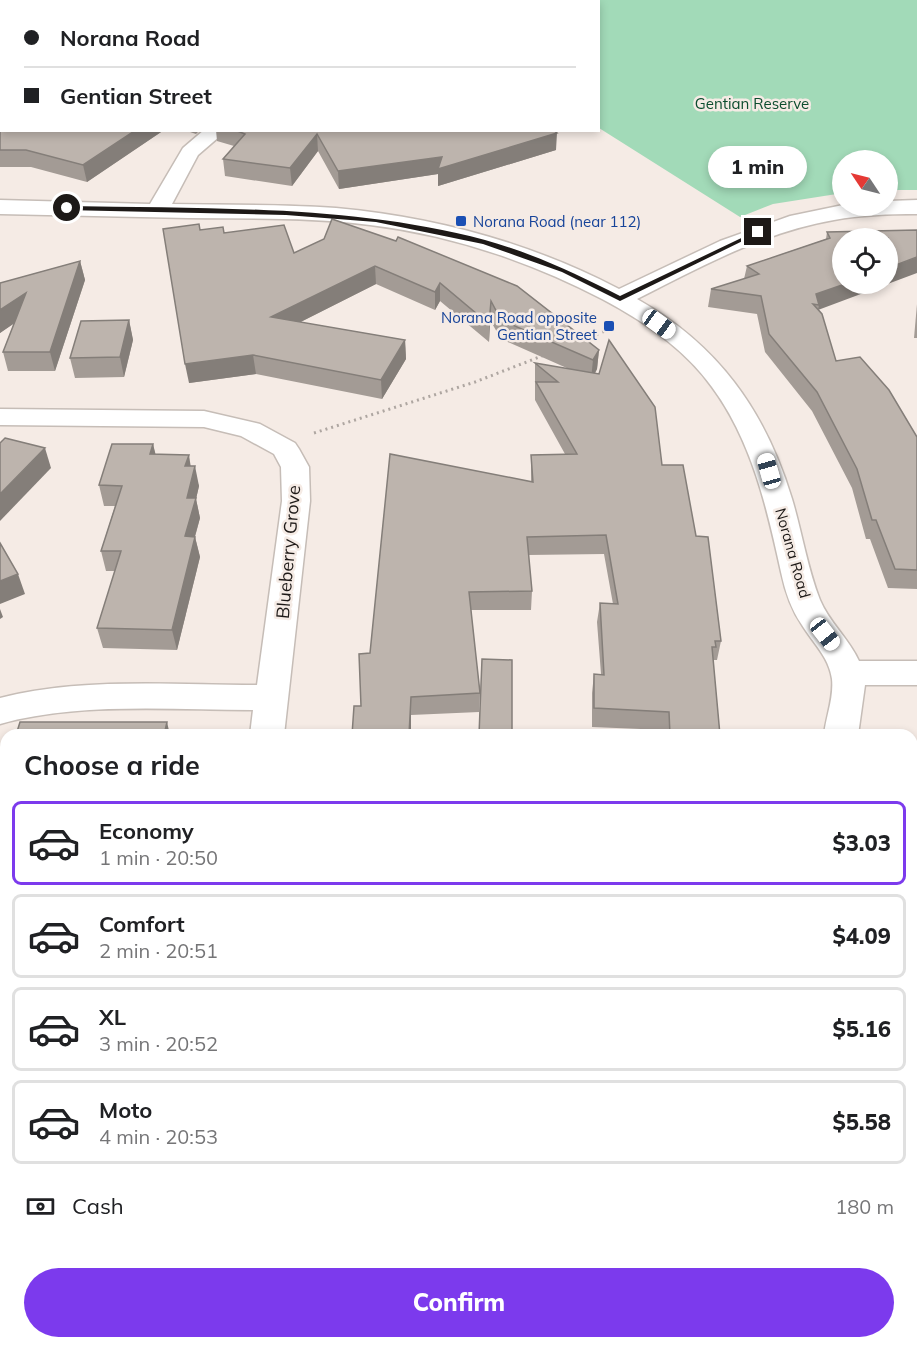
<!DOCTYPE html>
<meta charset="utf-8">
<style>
:root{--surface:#fff;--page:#f2f2f2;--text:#202124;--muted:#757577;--line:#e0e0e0;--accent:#7c3aed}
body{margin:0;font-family:Mulish,sans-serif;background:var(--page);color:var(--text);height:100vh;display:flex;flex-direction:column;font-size:22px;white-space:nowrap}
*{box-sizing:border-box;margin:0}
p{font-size:20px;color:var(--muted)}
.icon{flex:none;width:33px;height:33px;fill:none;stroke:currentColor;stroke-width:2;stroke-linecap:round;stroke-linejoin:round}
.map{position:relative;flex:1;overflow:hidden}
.side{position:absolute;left:0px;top:729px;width:918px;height:620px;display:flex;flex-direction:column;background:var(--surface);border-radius:18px 18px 0 0;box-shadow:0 3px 9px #0003}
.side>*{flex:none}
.banner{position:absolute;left:0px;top:0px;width:600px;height:132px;box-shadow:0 3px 9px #0003;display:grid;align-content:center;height:132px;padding:0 24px;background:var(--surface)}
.needle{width:39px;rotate:305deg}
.tools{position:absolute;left:832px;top:150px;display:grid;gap:12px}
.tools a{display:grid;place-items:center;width:66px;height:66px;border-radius:50%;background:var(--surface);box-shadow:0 3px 9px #0003;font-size:30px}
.end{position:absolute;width:27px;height:27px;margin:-14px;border:8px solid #1d1917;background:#fff;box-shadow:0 0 0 3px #fff}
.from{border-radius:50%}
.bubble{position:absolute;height:42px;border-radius:21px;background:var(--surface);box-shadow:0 3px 9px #0003;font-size:20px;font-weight:800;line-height:42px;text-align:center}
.car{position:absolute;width:18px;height:36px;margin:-18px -9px;border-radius:8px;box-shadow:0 0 4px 2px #0007;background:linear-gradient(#fff 24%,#345 0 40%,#fff 0 76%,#345 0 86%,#fff 0)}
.banner b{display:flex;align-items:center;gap:21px;height:57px;font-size:22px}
.banner b+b{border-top:2px solid var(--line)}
.banner i{width:15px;height:15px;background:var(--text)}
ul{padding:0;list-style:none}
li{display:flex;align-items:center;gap:18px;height:84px;margin:0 12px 9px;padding:0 12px;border:3px solid var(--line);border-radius:9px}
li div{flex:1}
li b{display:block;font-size:22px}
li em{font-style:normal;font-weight:800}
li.on{border-color:var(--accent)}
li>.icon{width:54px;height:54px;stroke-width:1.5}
h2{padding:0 24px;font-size:27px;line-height:72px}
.pay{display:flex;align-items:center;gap:15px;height:66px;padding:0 24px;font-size:22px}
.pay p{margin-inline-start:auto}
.cta{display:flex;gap:12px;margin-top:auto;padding:12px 24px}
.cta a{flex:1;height:69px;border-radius:36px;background:var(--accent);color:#fff;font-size:24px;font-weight:800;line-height:69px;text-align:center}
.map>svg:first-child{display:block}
</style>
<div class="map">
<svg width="917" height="1348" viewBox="0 0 917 1348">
<rect width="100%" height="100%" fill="#f5ebe5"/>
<polygon fill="#a2dab8" points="409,0 917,0 917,190 888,190 888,160 843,160 843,193 773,204 740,217 599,128 598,2"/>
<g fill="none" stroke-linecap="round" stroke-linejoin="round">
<defs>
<g id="street">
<path d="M204,130H227L198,155L172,204C226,205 281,204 336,208C435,217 531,243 619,289L720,241L790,216L843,205L888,206V201L917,200V214C889,214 861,215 834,220C764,232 700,267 637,299C718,345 765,410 792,499C802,532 807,567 820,600C829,622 849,639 859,661H917V685H865L858,735H824C826,716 834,698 832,679C829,657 813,643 802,625C791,609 785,591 781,572C767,508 752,441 712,387C685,349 642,320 602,299C529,261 451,235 370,225C309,217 248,219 188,218C125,217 63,215 0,214V200L150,204L183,148Z"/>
<path d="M0,409L204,411L260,424L295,443L299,449L309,467L310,501L284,735H250L253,710C172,710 78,702 0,724V698C79,677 175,685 257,685L282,501L281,467L274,454L241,436L204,427L0,425Z"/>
<polygon points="912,1040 917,1042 917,1088 912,1086"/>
<polygon points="312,1342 361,1342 359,1348 309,1348"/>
</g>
</defs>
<use href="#street" stroke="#c6bdb7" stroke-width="3"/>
<g stroke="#aea6a1" stroke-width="3" stroke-dasharray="2 4" stroke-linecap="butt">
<polyline points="580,341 610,329"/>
<polyline points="314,433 475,382 542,356"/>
</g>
<use href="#street" fill="#fff" fill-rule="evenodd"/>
</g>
<g fill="#a39b95">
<polygon points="0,0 2,2 164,130 87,182 31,167 0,167"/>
<polygon points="184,130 200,130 196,134"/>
<polygon points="216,130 553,130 556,150 438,186 438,174 339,189 318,151 292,186 225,176 223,159 234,146 217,141"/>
<polygon points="332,219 599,350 597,369 595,374 662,465 696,536 721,641 717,660 713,660 720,735 666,735 665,730 592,727 592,693 594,674 601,674 597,622 600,603 613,604 604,554 528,555 532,591 531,610 471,610 480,693 479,712 411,715 411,735 352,735 361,706 370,653 531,482 531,455 565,454 535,400 535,363 569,369 501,339 490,320 489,342 440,301 435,310 376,284 300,322 405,340 406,359 382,399 256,374 189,383 200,230 224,233 294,253 324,239"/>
<polygon points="917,230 818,310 836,361 917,437 917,589 888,588 870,539 866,539 852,488 812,411 765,352 757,314 708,307 711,289 744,279 747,266 826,239 827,232"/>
<polygon points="80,261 85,280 55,371 8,371 3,352 14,323 0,333 0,283"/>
<polygon points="917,304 917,338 914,338"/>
<polygon points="129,320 133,340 124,377 75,378 70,358"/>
<polygon points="153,444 155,454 191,466 199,486 196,499 200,518 195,537 200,557 177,650 103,648 97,628 115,571 106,571 101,551 115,506 104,506 99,485"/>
<polygon points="0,856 6,858 6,916 0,917"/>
<polygon points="755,1342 852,1342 853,1348 756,1348"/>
</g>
<g fill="#847e79">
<polygon points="136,130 164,130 87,182 83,165"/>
<polygon points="557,133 556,150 438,186 438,174 339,189 338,171"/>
<polygon points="317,134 318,151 292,186 290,168"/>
<polygon points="917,257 917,273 818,310 819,305 816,294 845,284 888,284 888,268"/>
<polygon points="80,261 85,280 55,371 50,352"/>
<polygon points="375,266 376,284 273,336 271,317"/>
<polygon points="440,283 440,301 435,310 435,292"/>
<polygon points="26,293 31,312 0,333 0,310"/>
<polygon points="491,301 490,320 489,342 489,324"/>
<polygon points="129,320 133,340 124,377 120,357"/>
<polygon points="405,340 406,359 382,399 381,380"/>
<polygon points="599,350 597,369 591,379 593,360"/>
<polygon points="253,355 256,374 189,383 185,364"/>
<polygon points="153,444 158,464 150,454"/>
<polygon points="45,448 51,468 0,521 0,494"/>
<polygon points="189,455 192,475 185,466"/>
<polygon points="195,466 199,486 196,499 200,518 189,557 185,536 187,498"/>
<polygon points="195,537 200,557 177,650 172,630"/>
<polygon points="18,574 25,594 0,604 0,581"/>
<polygon points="0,609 3,617 0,619"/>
<polygon points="411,697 411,735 409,735"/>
<polygon points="167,722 170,735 164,735"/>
<polygon points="2,1047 6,1055 6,1071 0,1078 0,1049"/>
<polygon points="200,1342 214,1342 211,1348 196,1348"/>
</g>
<g fill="#bdb4ad" stroke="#847e79" stroke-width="1.5">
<polygon points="0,0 412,0 415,2 2,2 2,130 136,130 83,165 26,150 0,150"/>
<polygon points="235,130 553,130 557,133 438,169 442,157 338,171 317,134 290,168 223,159 245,134"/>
<polygon points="332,219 396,241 398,237 517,286 599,350 593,360 501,320 491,301 489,324 440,283 435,292 375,266 271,317 405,340 381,380 253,355 185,364 163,229 199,224 200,230 223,227 224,233 284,225 294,253 324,239"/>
<polygon points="917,230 917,257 888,268 888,238 843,238 843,284 845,284 816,294 819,305 813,304 822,314 836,361 860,357 889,390 917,437 917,570 895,569 876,520 872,520 857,469 817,392 769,334 761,296 711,289 759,274 747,266 830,238 827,232"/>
<polygon points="80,261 50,352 3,352 26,293 0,310 0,283"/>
<polygon points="129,320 120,357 70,358 81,321"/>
<polygon points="609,340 655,407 662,465 683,465 696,536 708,537 721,641 715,641 716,647 712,647 720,735 670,735 669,712 594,708 594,674 604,675 600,603 618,604 606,535 527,537 532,591 469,592 480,693 411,697 409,735 352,735 354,706 361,706 359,654 370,653 390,454 533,482 531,455 577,454 536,382 558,382 535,363 599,374"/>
<polygon points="5,438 45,448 0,494 0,443"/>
<polygon points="112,444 153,444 150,454 189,455 185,466 195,466 187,498 196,498 185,536 195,537 172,630 97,628 121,551 101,551 122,486 99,485"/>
<polygon points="0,543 18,574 0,581"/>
<polygon points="482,659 512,660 512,735 479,735"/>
<polygon points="20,722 167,722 164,735 16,735"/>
<polygon points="0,856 6,858 6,897 0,898"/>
<polygon points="6,1313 6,1342 54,1342 61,1347 62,1342 200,1342 196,1348 0,1348 0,1321"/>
<polygon points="475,1342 562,1342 560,1348 474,1348"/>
<polygon points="766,1342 852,1342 853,1348 767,1348"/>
</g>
<path fill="#1d1917" d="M67,206C207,209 349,204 485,240C532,253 577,274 620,296L756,231L761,232L620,301L562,272L483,244L376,222L286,215L65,210Z"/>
<g fill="#1a4fb4" stroke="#f5ebe5" stroke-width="2">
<rect x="455" y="215" width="12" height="12" rx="3"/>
<rect x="603" y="320" width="12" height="12" rx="3"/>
</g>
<g text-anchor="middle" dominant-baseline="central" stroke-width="5" stroke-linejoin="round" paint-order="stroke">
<g font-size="15" fill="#0b4c2e" stroke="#f5ebe5">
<text x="752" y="103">Gentian Reserve</text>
</g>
<g font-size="15" fill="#164399" stroke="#f5ebe5" text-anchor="start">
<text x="473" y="221">Norana Road (near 112)</text>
<text x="597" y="317" text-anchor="end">Norana Road opposite<tspan x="597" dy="17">Gentian Street</tspan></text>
</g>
<g font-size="15" fill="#1d1917" stroke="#f5ebe5">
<text transform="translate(793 553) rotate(74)">Norana Road</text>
</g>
<g font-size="18" fill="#1d1917" stroke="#f5ebe5">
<text transform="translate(288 552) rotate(-85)">Blueberry Grove</text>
</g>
</g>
</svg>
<div class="tools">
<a><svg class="needle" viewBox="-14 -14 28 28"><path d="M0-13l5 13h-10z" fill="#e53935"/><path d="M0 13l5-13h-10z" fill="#757577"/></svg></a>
<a><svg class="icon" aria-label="locate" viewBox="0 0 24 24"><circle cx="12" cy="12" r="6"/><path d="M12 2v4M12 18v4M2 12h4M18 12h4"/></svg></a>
</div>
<i class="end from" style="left:67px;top:208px"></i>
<i class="end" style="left:758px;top:232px"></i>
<div class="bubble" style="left:708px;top:146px;width:99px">1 min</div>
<i class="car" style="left:659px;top:324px;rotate:126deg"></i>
<i class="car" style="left:769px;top:471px;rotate:344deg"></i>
<i class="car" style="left:825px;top:634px;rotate:142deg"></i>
<div class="banner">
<b><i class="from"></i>Norana Road</b>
<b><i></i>Gentian Street</b>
</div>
<section class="side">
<h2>Choose a ride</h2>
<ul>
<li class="on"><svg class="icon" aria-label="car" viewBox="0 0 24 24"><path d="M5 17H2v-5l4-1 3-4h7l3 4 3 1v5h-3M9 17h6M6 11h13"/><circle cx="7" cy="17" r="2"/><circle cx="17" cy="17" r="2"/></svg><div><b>Economy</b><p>1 min · 20:50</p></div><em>$3.03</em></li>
<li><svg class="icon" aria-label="car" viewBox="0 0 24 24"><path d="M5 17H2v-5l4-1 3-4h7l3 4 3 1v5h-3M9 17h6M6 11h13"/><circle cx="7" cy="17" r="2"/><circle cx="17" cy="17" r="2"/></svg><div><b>Comfort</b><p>2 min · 20:51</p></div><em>$4.09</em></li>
<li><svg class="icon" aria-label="car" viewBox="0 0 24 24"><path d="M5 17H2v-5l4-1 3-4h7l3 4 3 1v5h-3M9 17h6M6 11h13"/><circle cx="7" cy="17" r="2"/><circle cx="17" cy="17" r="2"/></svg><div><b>XL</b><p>3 min · 20:52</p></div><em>$5.16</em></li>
<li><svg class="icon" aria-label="car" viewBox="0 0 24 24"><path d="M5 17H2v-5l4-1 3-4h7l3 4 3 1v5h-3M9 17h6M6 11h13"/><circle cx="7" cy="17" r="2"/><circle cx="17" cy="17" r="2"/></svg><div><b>Moto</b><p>4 min · 20:53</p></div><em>$5.58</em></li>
</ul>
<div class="pay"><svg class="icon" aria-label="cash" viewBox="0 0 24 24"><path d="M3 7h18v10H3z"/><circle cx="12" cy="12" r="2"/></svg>Cash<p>180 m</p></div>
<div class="cta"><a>Confirm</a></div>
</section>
</div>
